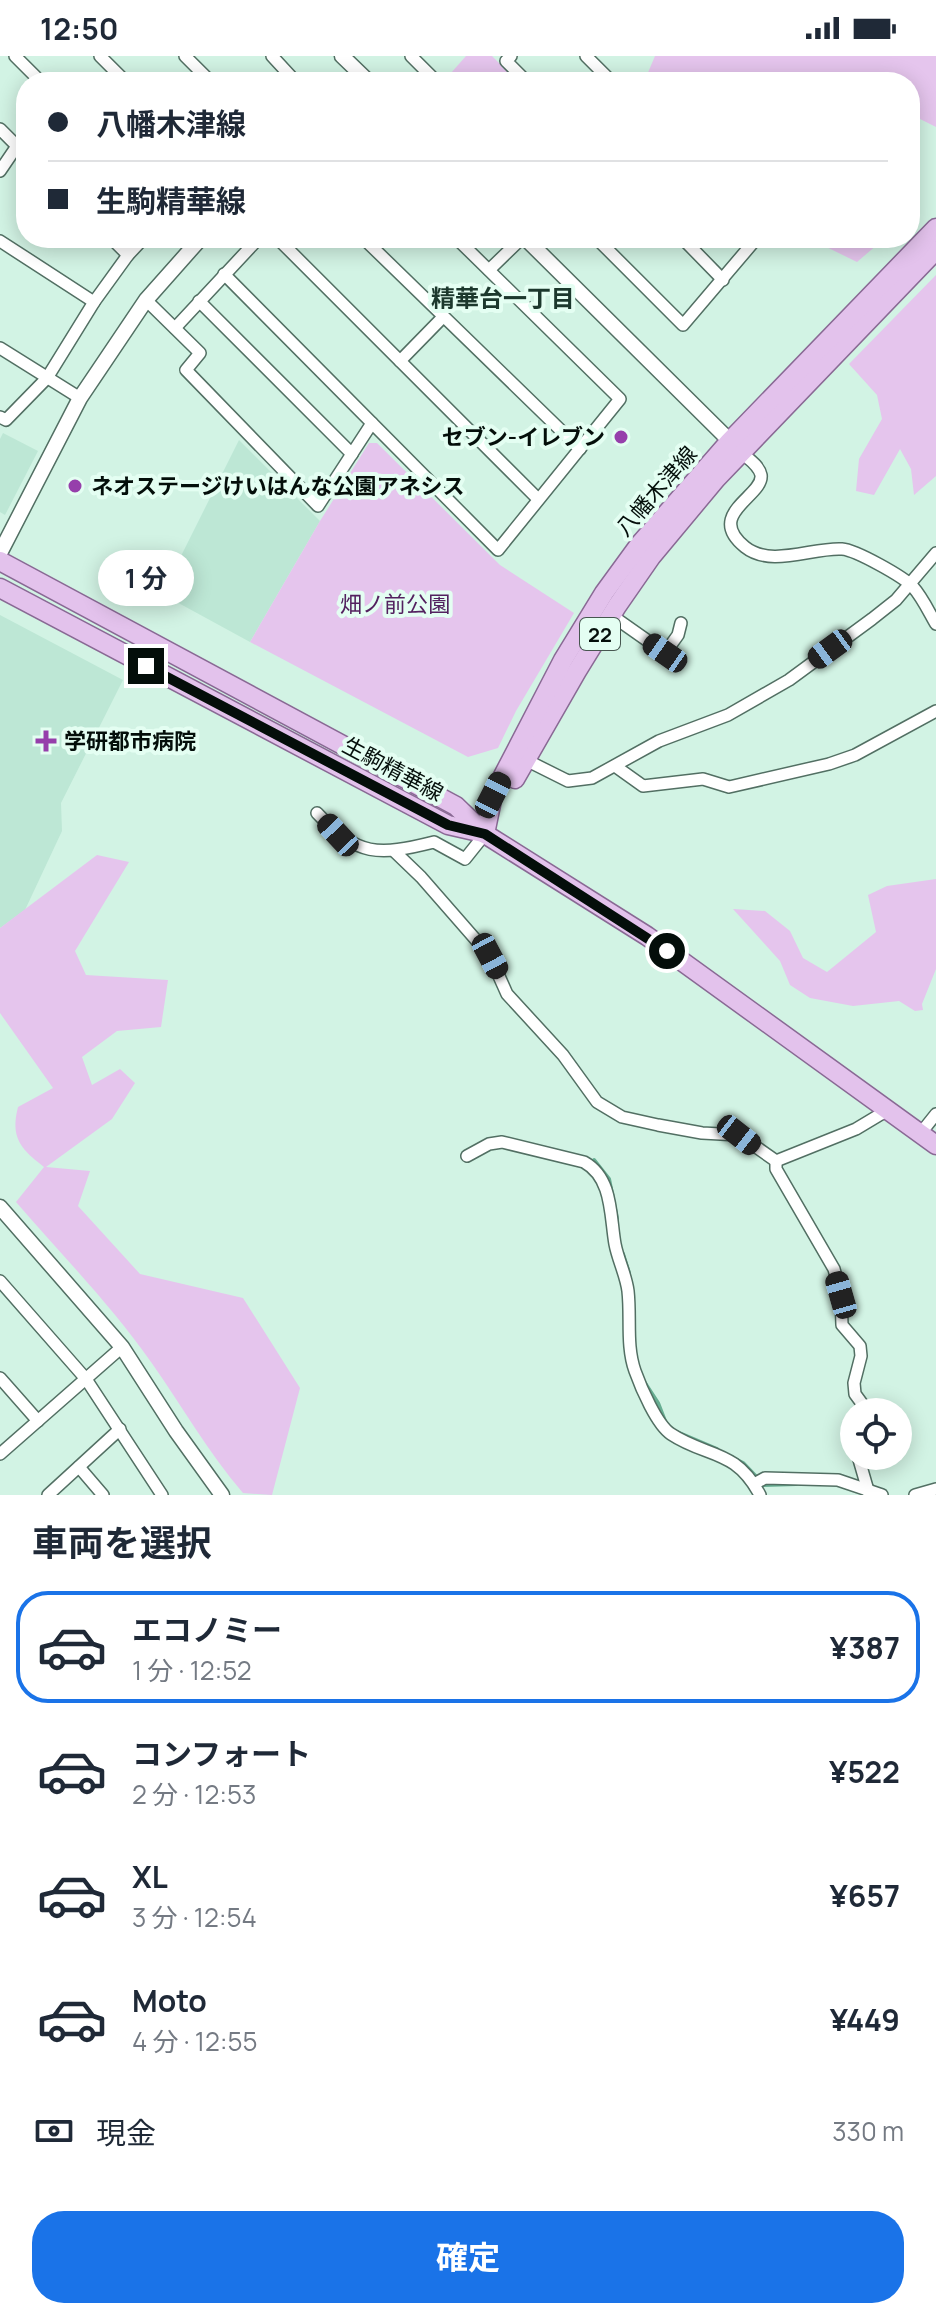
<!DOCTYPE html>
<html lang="ja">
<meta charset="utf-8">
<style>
:root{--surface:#fff;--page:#f6f6f7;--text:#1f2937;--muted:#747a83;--line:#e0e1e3;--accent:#1a73e8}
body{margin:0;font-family:Manrope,"Noto Sans JP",sans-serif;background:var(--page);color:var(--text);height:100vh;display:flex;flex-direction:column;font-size:30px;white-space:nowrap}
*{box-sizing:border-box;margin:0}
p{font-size:26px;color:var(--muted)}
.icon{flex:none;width:44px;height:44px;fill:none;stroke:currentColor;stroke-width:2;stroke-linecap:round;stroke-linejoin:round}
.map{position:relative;height:1439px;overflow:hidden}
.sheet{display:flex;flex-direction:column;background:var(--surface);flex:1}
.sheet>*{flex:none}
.top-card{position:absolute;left:16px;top:16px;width:904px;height:176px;border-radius:32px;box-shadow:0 4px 20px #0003;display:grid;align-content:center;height:176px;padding:0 32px;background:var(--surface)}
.tools{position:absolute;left:840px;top:1342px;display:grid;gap:16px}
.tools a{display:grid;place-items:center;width:72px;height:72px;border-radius:50%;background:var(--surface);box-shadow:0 4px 20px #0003;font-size:40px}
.end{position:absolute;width:36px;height:36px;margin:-18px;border:10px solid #040e0a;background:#fff;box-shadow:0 0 0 4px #fff}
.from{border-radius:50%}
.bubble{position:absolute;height:56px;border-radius:28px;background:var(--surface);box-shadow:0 4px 20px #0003;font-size:26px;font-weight:700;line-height:56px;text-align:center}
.car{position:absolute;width:24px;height:48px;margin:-24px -12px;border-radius:10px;box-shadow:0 0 6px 2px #0007;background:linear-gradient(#222 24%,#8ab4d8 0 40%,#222 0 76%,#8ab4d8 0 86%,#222 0)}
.top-card b{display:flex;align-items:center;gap:28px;height:76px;font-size:30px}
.top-card b+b{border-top:2px solid var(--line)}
.top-card i{width:20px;height:20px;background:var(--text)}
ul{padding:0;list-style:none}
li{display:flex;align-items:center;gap:24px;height:112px;margin:0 16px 12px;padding:0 16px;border:4px solid transparent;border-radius:32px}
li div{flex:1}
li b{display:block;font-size:30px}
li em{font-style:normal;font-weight:700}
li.current{border-color:var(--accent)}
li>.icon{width:72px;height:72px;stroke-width:1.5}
h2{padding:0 32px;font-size:36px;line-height:96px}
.pay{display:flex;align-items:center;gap:20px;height:88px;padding:0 32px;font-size:30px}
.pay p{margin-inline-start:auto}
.primary-button{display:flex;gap:16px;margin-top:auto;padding:16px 32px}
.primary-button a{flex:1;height:92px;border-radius:32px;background:var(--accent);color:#fff;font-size:32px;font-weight:700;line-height:92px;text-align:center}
.status{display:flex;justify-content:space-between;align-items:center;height:56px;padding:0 40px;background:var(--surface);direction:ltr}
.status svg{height:22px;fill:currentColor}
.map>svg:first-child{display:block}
</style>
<div class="status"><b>12:50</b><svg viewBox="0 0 49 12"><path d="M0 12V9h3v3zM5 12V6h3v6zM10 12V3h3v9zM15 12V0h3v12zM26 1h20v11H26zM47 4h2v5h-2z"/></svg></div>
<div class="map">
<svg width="936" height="1439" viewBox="0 0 936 1439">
<rect width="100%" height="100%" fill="#d2f3e4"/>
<g fill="#bde7d5">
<polygon points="3,377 38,395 5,459 0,456 0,383"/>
<polygon points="239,384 320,465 250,586 162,538"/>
<polygon points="0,559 123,624 61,747 62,775 25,854 0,872"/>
</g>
<g fill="#e5c5ed">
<polygon points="466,0 492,0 518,26 443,26"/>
<polygon points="655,0 936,0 936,71 910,58 910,26 644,26"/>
<polygon points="808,182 885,182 857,206"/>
<polygon points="936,219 936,420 914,439 911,413 900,393 874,439 856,435 859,403 882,363 877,339 849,308"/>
<polygon points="369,387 377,387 500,509 574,557 516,655 498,692 468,701 250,586 320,465"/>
<path d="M97,799L129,806L75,895L86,919L168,924L161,971L117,975L82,1001L92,1029L120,1013L135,1027L112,1063L46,1111L90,1115L78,1150L140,1218L243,1242L300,1332L272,1439L243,1437C208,1396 182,1350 151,1306C111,1249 61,1198 16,1146L44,1111C21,1093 10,1082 18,1051L53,1032L0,957V872Z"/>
<polygon points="936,823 936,913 922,948 923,954 915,955 899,945 853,950 810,942 790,929 780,905 733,853 765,855 790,875 803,902 827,916 876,876 868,839 887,830"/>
</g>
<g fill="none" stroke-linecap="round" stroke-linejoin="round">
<g stroke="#67ae92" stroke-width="4">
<polyline points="594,1104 609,1123 617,1163"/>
<polyline points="623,1198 629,1217"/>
<polyline points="645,1327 658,1347 665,1365"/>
<polyline points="677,1376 717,1393"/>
<polyline points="735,1403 743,1407 764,1429 796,1428"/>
</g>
<defs>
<g id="minor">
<polyline points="15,0 41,26"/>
<polyline points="100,0 126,26"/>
<polyline points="185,0 211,26"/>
<polyline points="272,0 296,26"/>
<polyline points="411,0 437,26"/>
<polyline points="511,0 506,5 527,26"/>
<polyline points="586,0 612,26"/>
<polyline points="0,73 26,99"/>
<polyline points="0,115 17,90"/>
<polyline points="111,182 128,199"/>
<polyline points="277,182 538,443"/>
<polyline points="363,182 580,393"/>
<polyline points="596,182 683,269 757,182"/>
<polyline points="682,182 723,224"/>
<polyline points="0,185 94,246 128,199 144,182"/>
<polyline points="489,214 522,182"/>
<polyline points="224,218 498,494 620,343 456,182"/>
<polyline points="146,244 200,297 186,314 318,450 372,367"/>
<polyline points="199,245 352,398"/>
<polyline points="175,272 259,182"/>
<polyline points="0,292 80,342"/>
<polyline points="400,305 443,261"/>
<polyline points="0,361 6,364 47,322 94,246"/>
<path d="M741,396C747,402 759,409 761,419C764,440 704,458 745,491C771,512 813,491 842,493C856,494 904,521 913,531C922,541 929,556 936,568"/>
<polyline points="611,559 665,597 678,579 681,567"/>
<polyline points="526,704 568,725 592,722 659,685 728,659 789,624 872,563 896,544 936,497"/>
<polyline points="615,710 643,730 703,723 729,731 829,708 855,699 936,655"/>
<path d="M317,757C358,801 378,800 434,786L465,803L485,778"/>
<polyline points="395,796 421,821 490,900 507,938 563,999 597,1046 622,1061 658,1069 702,1077 739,1079 776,1105 856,1073 886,1055"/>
<polyline points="920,1078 936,1058"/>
<path d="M467,1100L489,1088L502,1086L584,1106C613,1122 610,1160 615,1188C618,1204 626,1219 628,1235C631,1262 626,1290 635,1315C641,1332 657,1369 671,1378C707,1402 735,1392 760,1439"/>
<polyline points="776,1105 776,1113 834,1213 841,1239 842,1269 860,1290 861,1300 854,1327 855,1338 866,1353 866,1356"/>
<polyline points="0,1225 86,1323 162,1439"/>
<polyline points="0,1322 38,1365"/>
<polyline points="854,1382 854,1387"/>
<polyline points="0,1398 122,1291"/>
<polyline points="858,1400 869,1438"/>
<polyline points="79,1411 103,1439"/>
<polyline points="754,1428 765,1422 838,1424 882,1439"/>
<polyline points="48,1439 120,1373"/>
<polyline points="915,1439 936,1433"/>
</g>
<g id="tertiary">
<polyline points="342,0 369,26"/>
<polyline points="525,182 735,390"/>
<polyline points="0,497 80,342 146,244 201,182"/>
<polyline points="0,1151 122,1291 176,1375 222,1439"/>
</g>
<g id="primary">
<polyline points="0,505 456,750 485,778 647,880 936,1089"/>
<polyline points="0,532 448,769 483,777"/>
<polyline points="515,723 577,615 617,550 651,501 716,423 936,194"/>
<polyline points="485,778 493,739 563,604 604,537 639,489 729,386 936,172"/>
</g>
</defs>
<use href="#minor" stroke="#526f63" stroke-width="14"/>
<use href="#tertiary" stroke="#526f63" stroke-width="17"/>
<use href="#primary" stroke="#896994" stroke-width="21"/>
<use href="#minor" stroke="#fff" stroke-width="11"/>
<use href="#tertiary" stroke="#fff" stroke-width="14"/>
<use href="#primary" stroke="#e3c2ec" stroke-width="18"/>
</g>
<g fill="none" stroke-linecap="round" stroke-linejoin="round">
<polyline stroke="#040e0a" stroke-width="10" points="146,610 448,769 485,778 667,895"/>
</g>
<g fill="#963fab" stroke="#e4fef2" stroke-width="3">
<circle cx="621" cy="381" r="8"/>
<circle cx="75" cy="430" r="8"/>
<path d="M42 673h8v8h8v8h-8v8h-8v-8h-8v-8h8z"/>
</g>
<g text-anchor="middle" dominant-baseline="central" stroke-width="8" stroke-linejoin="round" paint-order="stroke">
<rect fill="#e4fef2" stroke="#475650" stroke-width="2" x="580" y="562" width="40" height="32" rx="6"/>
<g font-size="20" font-weight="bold" fill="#040e0a">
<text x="600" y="578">22</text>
</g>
<g font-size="22" font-weight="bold" fill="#040e0a" stroke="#e4fef2" text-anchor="start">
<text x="605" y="381" text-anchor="end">セブン-イレブン</text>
<text x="91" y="430">ネオステージけいはんな公園アネシス</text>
<text x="64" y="685">学研都市病院</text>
</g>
<g font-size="22" fill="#040e0a" stroke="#e4fef2">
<text transform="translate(656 435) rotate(-49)">八幡木津線</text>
<text transform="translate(393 713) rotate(28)">生駒精華線</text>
</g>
<g font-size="22" fill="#53215f" stroke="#e4fef2">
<text x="395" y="548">畑ノ前公園</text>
</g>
<g font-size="24" font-weight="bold" fill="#1c382d" stroke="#e4fef2">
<text x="503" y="241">精華台一丁目</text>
</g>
</g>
</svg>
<div class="tools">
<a><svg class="icon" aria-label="locate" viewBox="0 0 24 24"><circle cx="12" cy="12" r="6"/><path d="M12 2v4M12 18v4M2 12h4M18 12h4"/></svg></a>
</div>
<i class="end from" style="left:667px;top:895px"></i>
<i class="end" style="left:146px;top:610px"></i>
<div class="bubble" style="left:98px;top:494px;width:96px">1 分</div>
<i class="car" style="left:830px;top:593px;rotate:234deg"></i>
<i class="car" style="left:665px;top:597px;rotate:305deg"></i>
<i class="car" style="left:493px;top:739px;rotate:27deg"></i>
<i class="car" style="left:338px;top:779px;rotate:317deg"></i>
<i class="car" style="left:490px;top:900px;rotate:152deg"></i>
<i class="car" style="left:739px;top:1079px;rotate:128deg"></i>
<i class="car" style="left:841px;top:1239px;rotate:344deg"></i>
<div class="top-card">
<b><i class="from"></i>八幡木津線</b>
<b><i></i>生駒精華線</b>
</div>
</div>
<section class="sheet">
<h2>車両を選択</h2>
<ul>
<li class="current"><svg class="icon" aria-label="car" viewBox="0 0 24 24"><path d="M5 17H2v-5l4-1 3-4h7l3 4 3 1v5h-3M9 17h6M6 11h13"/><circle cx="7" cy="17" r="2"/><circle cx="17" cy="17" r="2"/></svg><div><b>エコノミー</b><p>1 分 · 12:52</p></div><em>¥387</em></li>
<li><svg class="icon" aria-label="car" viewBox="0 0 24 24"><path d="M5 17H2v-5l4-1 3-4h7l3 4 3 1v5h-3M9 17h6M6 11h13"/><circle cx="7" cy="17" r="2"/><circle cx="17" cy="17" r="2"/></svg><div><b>コンフォート</b><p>2 分 · 12:53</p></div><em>¥522</em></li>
<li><svg class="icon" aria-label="car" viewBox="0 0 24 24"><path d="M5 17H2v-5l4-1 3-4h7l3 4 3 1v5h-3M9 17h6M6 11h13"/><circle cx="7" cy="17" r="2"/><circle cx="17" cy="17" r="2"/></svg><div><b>XL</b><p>3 分 · 12:54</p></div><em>¥657</em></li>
<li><svg class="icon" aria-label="car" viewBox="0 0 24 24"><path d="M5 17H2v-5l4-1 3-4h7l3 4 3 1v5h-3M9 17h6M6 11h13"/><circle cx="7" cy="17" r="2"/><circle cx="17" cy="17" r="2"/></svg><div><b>Moto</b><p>4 分 · 12:55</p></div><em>¥449</em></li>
</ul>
<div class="pay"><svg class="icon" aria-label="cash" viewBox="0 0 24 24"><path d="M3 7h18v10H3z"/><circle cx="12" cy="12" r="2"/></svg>現金<p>330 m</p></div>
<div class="primary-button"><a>確定</a></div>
</section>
